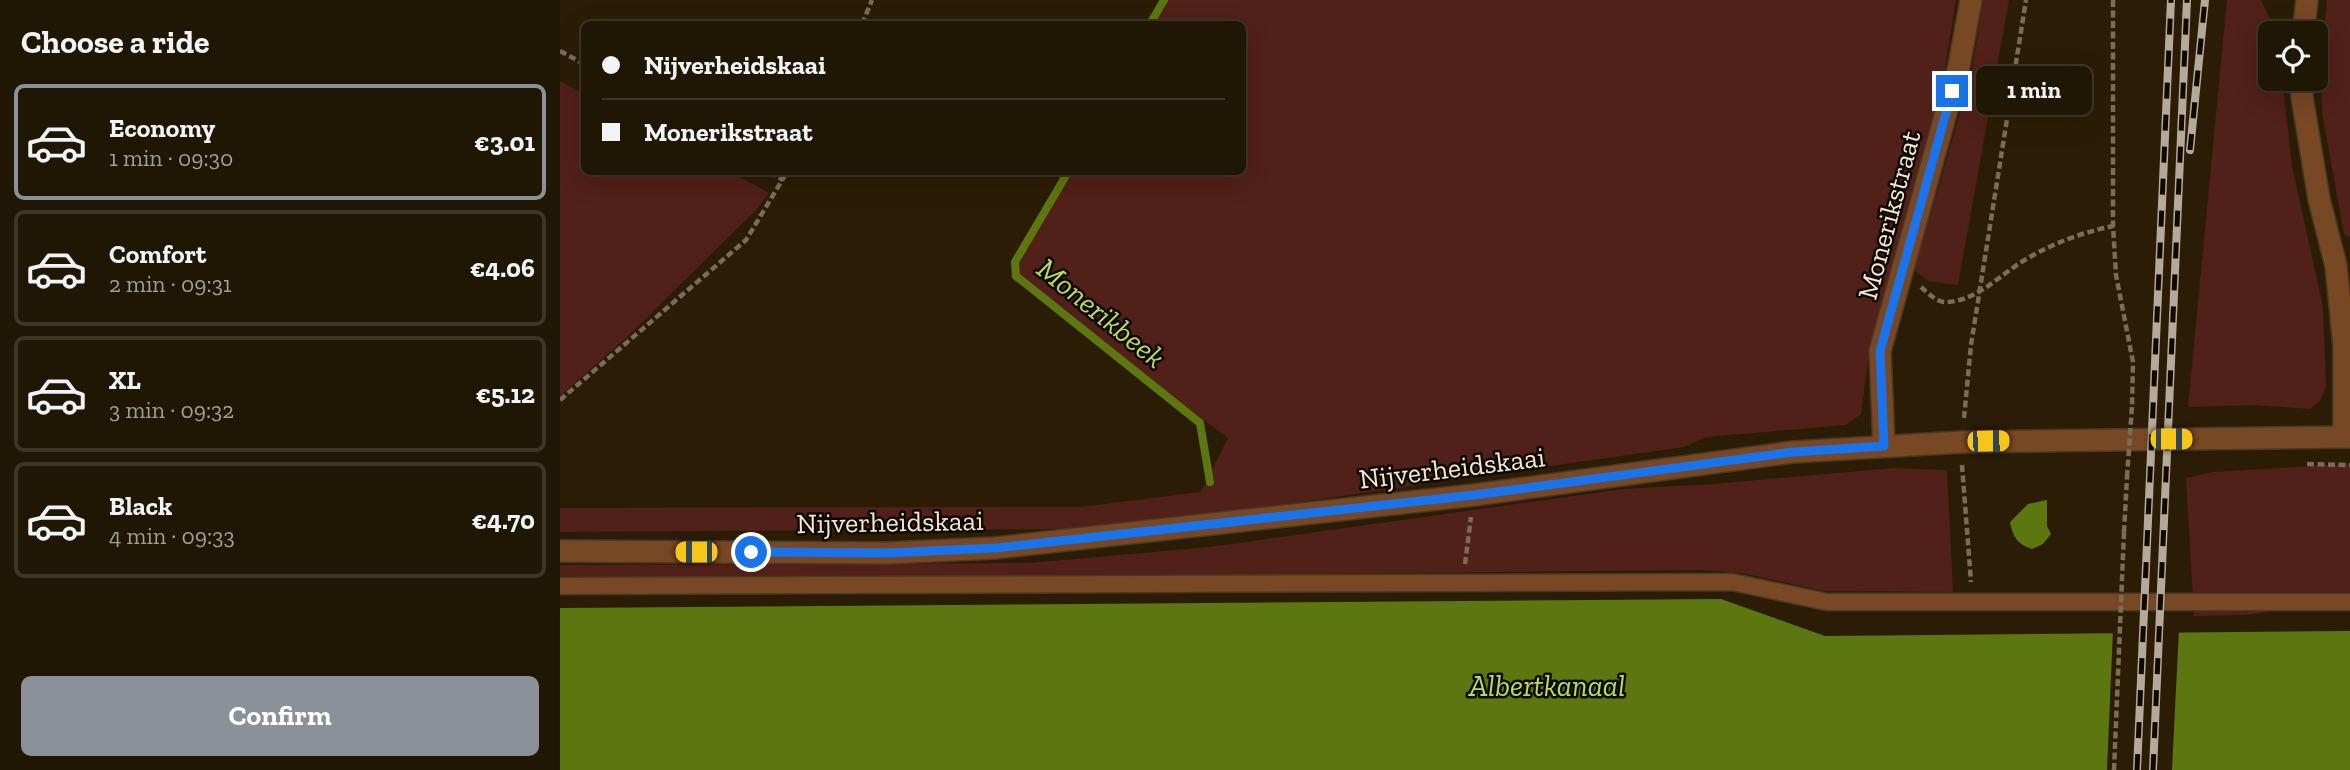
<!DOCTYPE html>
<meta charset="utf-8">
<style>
:root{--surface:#201604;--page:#281f0e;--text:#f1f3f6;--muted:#a29f9a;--line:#3d3526;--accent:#8c9099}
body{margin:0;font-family:"Zilla Slab",serif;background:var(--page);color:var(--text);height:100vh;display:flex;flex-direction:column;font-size:26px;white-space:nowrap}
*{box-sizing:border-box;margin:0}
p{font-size:23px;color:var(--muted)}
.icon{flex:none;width:38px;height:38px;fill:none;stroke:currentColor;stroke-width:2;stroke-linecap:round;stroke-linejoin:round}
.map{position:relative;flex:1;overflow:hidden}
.panel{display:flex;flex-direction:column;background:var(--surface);width:560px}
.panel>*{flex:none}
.top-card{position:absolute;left:21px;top:21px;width:665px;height:154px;border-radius:10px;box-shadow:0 7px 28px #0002,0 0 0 2px var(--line);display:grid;align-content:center;height:154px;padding:0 21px;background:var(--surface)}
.tools{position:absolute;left:1698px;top:21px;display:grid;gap:14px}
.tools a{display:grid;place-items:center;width:70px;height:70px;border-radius:10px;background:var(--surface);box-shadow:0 7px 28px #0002,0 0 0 2px var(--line);font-size:35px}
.end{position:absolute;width:32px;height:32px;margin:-16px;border:9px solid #1a73e8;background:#fff;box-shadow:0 0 0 4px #fff}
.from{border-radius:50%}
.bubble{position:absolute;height:49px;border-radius:10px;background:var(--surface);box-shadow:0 7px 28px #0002,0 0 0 2px var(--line);font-size:23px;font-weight:700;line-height:49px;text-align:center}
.car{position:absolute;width:21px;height:42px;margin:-21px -10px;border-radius:9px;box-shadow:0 0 5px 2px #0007;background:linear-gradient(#f5c518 24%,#345 0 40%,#f5c518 0 76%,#345 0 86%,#f5c518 0)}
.top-card b{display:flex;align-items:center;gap:24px;height:66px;font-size:26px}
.top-card b+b{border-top:2px solid var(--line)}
.top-card i{width:18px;height:18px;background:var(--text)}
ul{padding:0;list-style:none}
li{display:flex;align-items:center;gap:21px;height:116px;margin:0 14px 10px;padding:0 7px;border:4px solid var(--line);border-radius:10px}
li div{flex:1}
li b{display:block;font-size:26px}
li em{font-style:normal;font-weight:700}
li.active{border-color:var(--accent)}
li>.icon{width:63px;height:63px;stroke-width:1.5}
h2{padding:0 21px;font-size:32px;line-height:84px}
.button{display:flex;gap:14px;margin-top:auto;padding:14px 21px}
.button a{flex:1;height:80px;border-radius:10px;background:var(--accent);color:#fff;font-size:28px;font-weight:700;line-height:80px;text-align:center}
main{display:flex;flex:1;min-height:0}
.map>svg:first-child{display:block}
</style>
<main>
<section class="panel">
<h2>Choose a ride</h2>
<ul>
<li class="active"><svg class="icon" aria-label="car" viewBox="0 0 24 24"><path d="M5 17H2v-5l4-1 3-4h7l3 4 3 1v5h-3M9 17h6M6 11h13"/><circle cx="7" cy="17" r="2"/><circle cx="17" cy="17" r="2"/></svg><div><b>Economy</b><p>1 min · 09:30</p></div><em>€3.01</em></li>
<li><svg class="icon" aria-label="car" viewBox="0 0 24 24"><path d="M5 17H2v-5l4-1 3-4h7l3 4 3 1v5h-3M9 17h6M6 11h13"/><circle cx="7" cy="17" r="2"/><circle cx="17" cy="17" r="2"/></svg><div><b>Comfort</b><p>2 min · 09:31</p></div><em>€4.06</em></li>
<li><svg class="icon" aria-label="car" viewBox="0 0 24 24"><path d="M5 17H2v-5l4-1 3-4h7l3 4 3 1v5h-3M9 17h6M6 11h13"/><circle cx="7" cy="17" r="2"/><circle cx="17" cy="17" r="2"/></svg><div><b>XL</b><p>3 min · 09:32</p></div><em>€5.12</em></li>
<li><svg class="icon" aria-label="car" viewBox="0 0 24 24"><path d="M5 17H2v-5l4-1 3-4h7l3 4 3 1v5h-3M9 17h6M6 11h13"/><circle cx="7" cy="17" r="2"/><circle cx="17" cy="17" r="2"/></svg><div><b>Black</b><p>4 min · 09:33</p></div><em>€4.70</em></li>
</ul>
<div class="button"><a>Confirm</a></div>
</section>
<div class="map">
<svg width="1790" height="770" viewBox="0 0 1790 770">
<rect width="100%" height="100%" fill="#2b1d05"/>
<g fill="#512018">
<polygon points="603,0 1396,0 1383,81 1309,355 1301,414 1286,425 1146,437 1124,447 613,520 510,529 0,532 0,508 521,507 641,492 668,438 450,277 512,172 682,172 682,24 592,24"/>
<polygon points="1423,0 1449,0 1398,285 1368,281 1354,270 1411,76"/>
<polygon points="1667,0 1701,0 1717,33 1710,33 1710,79 1722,79 1732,166 1763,307 1766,386 1760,401 1750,409 1693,405 1628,407"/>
<polygon points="1767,0 1790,0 1790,237 1784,234 1762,113 1761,66"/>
<polygon points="0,81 24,94 24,172 170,172 209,193 196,210 67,337 0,396"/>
<polygon points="1790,464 1790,602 1684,615 1634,616 1626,478 1653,472"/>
<polygon points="1334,468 1387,470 1393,592 1264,591 1182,573 1142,570 347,578 0,578 0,565 470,563 650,547 1063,489 1153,484"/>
</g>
<g fill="#5c770f">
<path d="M1487,500V526L1491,534L1483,544L1472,549C1457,544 1453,537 1450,522L1468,504Z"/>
<polygon points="1161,599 1265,636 1790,631 1790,770 0,770 0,608"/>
</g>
<polygon fill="#2b1d05" points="1619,629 1612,770 1547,770 1553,630"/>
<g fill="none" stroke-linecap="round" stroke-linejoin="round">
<g stroke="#5c770f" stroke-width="8">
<polyline points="590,24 604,0"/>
<polyline points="508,172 455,262 456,276 640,423 650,482"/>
</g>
<defs>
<polyline id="lane" points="0,586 1172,582 1267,602 1790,602"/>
<g id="street">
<polyline points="1743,33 1747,0"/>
<polyline points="1742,79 1742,97 1759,199 1776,266 1784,346 1784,437"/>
<polyline points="1324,446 1320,351 1399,66 1411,0"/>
<polyline points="0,551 327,553 435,548 914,495 1233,452 1402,442 1790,437"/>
</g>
</defs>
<use href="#lane" stroke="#473923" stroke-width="19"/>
<use href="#street" stroke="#473923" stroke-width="24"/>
<g stroke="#796d59" stroke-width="4.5" stroke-dasharray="7 3.5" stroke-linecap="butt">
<polyline points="1553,0 1553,226 1556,275 1573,362 1572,406"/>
<polyline points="302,24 312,0"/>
<polyline points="0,51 24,64"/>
<polyline points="210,172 223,180"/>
<path d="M1361,287C1369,294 1377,303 1388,302C1417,300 1439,276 1463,261C1491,244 1520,233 1553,226"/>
<polyline points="0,400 186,240 227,172"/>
<polyline points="1404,418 1411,345 1466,0"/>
<polyline points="1747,464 1790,465"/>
<polyline points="1402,465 1411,582"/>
<polyline points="1564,532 1567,477"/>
<polyline points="905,564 911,517"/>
</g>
<use href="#lane" stroke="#784724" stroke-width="16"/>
<use href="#street" stroke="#784724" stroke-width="21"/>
<defs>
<g id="rail">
<polyline points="1630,150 1645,0"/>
<polyline points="1577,770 1611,0"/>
<polyline points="1593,770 1627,0"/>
</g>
</defs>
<use href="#rail" stroke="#b5aa99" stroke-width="8"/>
<use href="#rail" stroke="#0f0902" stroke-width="5" stroke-dasharray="16" stroke-linecap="butt"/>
<g stroke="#796d59" stroke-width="4.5" stroke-dasharray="7 3.5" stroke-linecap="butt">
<polyline points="1567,477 1572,406"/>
<polyline points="1554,770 1564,532"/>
</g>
</g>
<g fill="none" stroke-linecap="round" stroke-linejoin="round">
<polyline stroke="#1a73e8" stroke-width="9" points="191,552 327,553 435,548 914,495 1233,452 1324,446 1320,351 1392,91"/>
</g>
<g text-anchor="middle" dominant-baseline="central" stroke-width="5" stroke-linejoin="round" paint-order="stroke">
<g font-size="28" fill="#f1e7d9" stroke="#0f0902">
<text transform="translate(1329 215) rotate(-75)">Monerikstraat</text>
<text transform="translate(892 468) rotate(-7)">Nijverheidskaai</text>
<text transform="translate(330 522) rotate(-1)">Nijverheidskaai</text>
</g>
<g font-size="30" font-style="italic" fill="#b5dc62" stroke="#0f0902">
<text transform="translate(541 313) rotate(39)">Monerikbeek</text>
<text x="987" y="686">Albertkanaal</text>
</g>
</g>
</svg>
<div class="tools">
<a><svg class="icon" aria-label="locate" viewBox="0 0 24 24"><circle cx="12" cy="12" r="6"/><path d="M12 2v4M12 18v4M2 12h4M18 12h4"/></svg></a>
</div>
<i class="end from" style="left:191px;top:552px"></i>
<i class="end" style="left:1392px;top:91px"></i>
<div class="bubble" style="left:1416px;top:66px;width:116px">1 min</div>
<i class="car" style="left:1611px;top:439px;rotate:90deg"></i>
<i class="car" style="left:1428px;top:441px;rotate:89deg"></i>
<i class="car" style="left:136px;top:552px;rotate:270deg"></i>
<div class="top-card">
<b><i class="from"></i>Nijverheidskaai</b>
<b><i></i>Monerikstraat</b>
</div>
</div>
</main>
